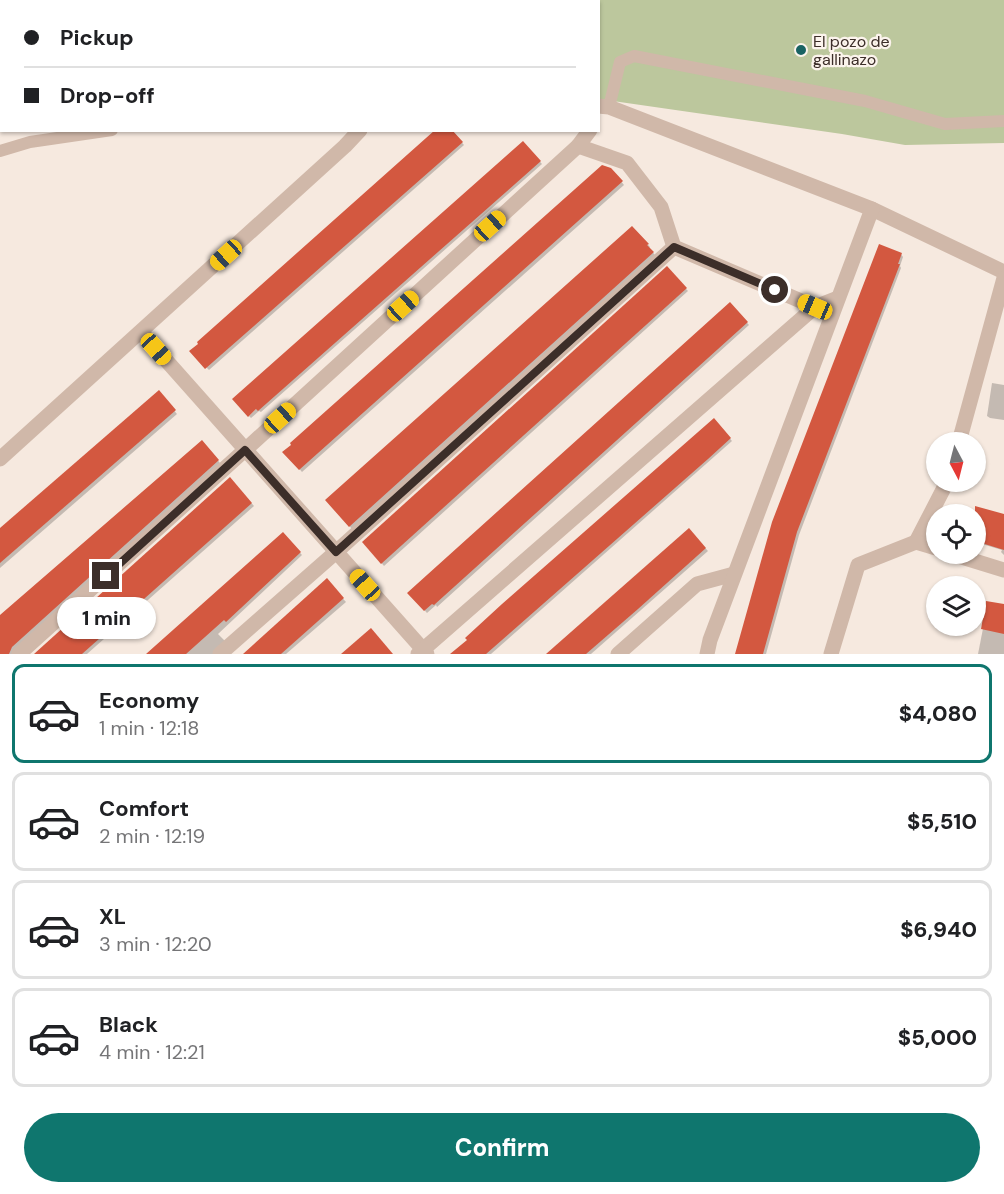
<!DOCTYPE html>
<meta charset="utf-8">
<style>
:root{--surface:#fff;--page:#f6f6f6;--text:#202124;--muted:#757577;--line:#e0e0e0;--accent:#0f766e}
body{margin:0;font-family:"DM Sans",sans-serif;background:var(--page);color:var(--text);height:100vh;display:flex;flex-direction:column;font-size:22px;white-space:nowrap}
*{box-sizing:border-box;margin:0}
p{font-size:20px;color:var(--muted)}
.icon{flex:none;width:33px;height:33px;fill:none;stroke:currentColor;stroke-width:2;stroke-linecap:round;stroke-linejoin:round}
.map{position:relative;height:654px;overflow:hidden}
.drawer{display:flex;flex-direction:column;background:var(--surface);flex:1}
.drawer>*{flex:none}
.hud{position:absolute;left:0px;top:0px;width:600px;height:132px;box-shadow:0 2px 4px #0004;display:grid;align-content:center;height:132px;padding:0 24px;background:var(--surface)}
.needle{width:39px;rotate:173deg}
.fabs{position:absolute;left:926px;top:432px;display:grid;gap:12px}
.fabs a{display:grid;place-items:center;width:60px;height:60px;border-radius:50%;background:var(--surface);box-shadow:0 2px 4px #0004;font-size:30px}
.end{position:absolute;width:27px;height:27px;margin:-14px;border:8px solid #3c2e29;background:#fff;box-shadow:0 0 0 3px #fff}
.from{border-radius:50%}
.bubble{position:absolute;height:42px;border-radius:21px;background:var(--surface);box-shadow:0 2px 4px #0004;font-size:20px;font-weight:800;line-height:42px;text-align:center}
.car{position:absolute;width:18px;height:36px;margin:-18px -9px;border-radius:8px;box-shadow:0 0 4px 2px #0007;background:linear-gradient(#f5c518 24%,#345 0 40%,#f5c518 0 76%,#345 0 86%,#f5c518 0)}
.hud b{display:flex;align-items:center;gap:21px;height:57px;font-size:22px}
.hud b+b{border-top:2px solid var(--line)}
.hud i{width:15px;height:15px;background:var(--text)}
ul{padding:10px 0 0;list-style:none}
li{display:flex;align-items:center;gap:18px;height:99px;margin:0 12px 9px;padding:0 12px;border:3px solid var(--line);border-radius:12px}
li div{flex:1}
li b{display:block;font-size:22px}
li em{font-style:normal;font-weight:800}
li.on{border-color:var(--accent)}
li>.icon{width:54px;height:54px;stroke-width:1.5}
.button{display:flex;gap:12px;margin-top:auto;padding:12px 24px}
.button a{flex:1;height:69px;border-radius:36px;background:var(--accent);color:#fff;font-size:24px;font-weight:800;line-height:69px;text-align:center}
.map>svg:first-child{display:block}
</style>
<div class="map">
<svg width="1004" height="654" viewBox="0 0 1004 654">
<rect width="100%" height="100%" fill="#f6e9df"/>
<polygon fill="#bcc79d" points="130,0 1004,0 1004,143 905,145 842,134 599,99 598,2 129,2"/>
<g fill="#0003">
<polygon points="451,130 464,145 209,370 207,368 191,351"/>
<polygon points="523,143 542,164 261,412 259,411 251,418 249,416"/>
<polygon points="611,169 624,185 302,472 285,452"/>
<polygon points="632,228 650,247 649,248 655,255 352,529 327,500"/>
<polygon points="901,254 903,257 900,266 901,268 799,535 766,654 737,654"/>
<polygon points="667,269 688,291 384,566 364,542"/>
<polygon points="730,304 749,325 437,607 436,605 427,613 409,593"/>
<polygon points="992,383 1004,385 1004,420 990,418 987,416"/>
<polygon points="159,393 177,414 0,568 0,530"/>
<polygon points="714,420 732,441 491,654 466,654"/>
<polygon points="202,442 220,463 12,654 0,654 0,618"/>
<polygon points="230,479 254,506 87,654 36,654"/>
<polygon points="953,510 969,514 951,514"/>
<polygon points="975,515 1004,516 1004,555 1001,552 1002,550 975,542"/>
<polygon points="689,531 708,551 591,654 549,654"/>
<polygon points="283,534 302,555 218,634 225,641 213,654 148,654"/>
<polygon points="327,581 346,602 286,654 245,654"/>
<polygon points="988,603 1004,606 1004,654 978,654"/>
</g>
<g fill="#d35840">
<polygon points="435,130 452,130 463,142 205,369 189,351 198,344 197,342"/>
<polygon points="523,141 541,161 258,411 256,409 248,417 232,399"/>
<polygon points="602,165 611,168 623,181 299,470 282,452 291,445 290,443"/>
<polygon points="632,226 649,244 647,245 654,252 349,527 325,500"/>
<polygon points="879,244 902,253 898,264 900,264 797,532 763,654 735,654 772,522"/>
<polygon points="667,266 687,288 381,564 362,542"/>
<polygon points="730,302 748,322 434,605 432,604 424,611 407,593"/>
<polygon points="159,390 176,410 0,563 0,528"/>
<polygon points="714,418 731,438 708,459 486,654 450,654 467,640 465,638 502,604"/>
<polygon points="202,440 219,460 12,647 9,654 0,654 0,615"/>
<polygon points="230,477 252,503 82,654 34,654"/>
<polygon points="975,506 1004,514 1004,550 975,541"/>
<polygon points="689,528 706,548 638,609 586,654 546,654"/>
<polygon points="283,532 301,552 226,622 224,620 186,654 146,654"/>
<polygon points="327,578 344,598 281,654 243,654"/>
<polygon points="986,601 1004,604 1004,634 981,629"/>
<polygon points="371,628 393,654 341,654"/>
</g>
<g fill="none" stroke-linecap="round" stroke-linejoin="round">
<g stroke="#d0b8a9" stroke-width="12">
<polyline points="609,107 620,62 634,56 865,101 945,124 1004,121"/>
<polyline points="0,151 30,142 112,130"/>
</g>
<g stroke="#d0b8a9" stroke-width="15">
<polyline points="104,2 105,0"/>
<polyline points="420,2 421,0"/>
<polyline points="0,58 2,58"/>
<polyline points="598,106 609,107 872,209 1004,272"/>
<polyline points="578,146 627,163 661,207 674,247 815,307"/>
<polyline points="141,332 427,654"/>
<polyline points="959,442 1004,278"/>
<polyline points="0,459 345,146 360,130"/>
<polyline points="916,542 947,482"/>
<polyline points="952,554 1004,570"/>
<polyline points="19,654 245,450 578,146 590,130"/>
<polyline points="220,654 336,552 674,247"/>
<polyline points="418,654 815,307 838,298"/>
<polyline points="618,654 697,584 734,574"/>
<polyline points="707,654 710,640 872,209"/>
<polyline points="831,654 858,565 916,542 936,548"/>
</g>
</g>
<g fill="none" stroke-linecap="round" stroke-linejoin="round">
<polyline stroke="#3c2e29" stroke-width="8" points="106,576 245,450 336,552 674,247 775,290"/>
</g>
<circle fill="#196363" stroke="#fcf4ed" stroke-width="2" cx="801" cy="50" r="6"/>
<g text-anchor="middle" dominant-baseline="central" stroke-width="4.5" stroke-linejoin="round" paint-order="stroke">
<g font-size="16" fill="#3c2e29" stroke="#fcf4ed" text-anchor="start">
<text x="813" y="41">El pozo de<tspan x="813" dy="18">gallinazo</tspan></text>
</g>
</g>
</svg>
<div class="fabs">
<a><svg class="needle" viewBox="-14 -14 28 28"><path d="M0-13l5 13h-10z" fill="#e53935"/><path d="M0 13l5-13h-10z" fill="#757577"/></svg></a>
<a><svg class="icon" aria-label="locate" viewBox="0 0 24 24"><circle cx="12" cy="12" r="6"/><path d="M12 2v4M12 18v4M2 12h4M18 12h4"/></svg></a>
<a><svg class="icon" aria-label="layers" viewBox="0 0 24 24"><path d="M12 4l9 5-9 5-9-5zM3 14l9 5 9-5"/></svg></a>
</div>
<i class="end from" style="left:775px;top:290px"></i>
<i class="end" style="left:106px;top:576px"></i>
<div class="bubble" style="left:57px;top:597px;width:99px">1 min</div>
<i class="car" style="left:490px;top:226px;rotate:48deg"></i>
<i class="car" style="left:226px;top:255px;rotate:228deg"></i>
<i class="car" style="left:403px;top:306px;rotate:48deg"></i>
<i class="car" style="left:815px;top:307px;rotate:293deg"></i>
<i class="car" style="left:156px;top:349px;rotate:138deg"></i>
<i class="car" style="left:280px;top:418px;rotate:48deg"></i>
<i class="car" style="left:365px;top:585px;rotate:318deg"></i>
<div class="hud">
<b><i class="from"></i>Pickup</b>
<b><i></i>Drop-off</b>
</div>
</div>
<section class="drawer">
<ul>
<li class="on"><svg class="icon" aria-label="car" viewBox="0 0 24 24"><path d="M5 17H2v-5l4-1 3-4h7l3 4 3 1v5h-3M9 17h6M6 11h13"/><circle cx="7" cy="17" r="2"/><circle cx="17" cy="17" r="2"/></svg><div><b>Economy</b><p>1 min · 12:18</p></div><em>$4,080</em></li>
<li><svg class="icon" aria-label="car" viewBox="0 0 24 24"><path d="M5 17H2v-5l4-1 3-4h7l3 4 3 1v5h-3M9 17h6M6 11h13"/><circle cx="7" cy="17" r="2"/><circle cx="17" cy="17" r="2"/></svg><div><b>Comfort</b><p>2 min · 12:19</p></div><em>$5,510</em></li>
<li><svg class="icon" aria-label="car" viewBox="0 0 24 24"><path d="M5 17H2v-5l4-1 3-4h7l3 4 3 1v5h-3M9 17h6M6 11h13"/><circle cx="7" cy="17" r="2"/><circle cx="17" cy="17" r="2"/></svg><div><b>XL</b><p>3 min · 12:20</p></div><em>$6,940</em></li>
<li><svg class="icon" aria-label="car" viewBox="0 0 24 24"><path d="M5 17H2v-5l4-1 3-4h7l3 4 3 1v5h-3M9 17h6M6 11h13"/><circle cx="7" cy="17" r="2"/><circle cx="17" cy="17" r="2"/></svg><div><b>Black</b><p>4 min · 12:21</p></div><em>$5,000</em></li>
</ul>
<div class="button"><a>Confirm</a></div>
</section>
